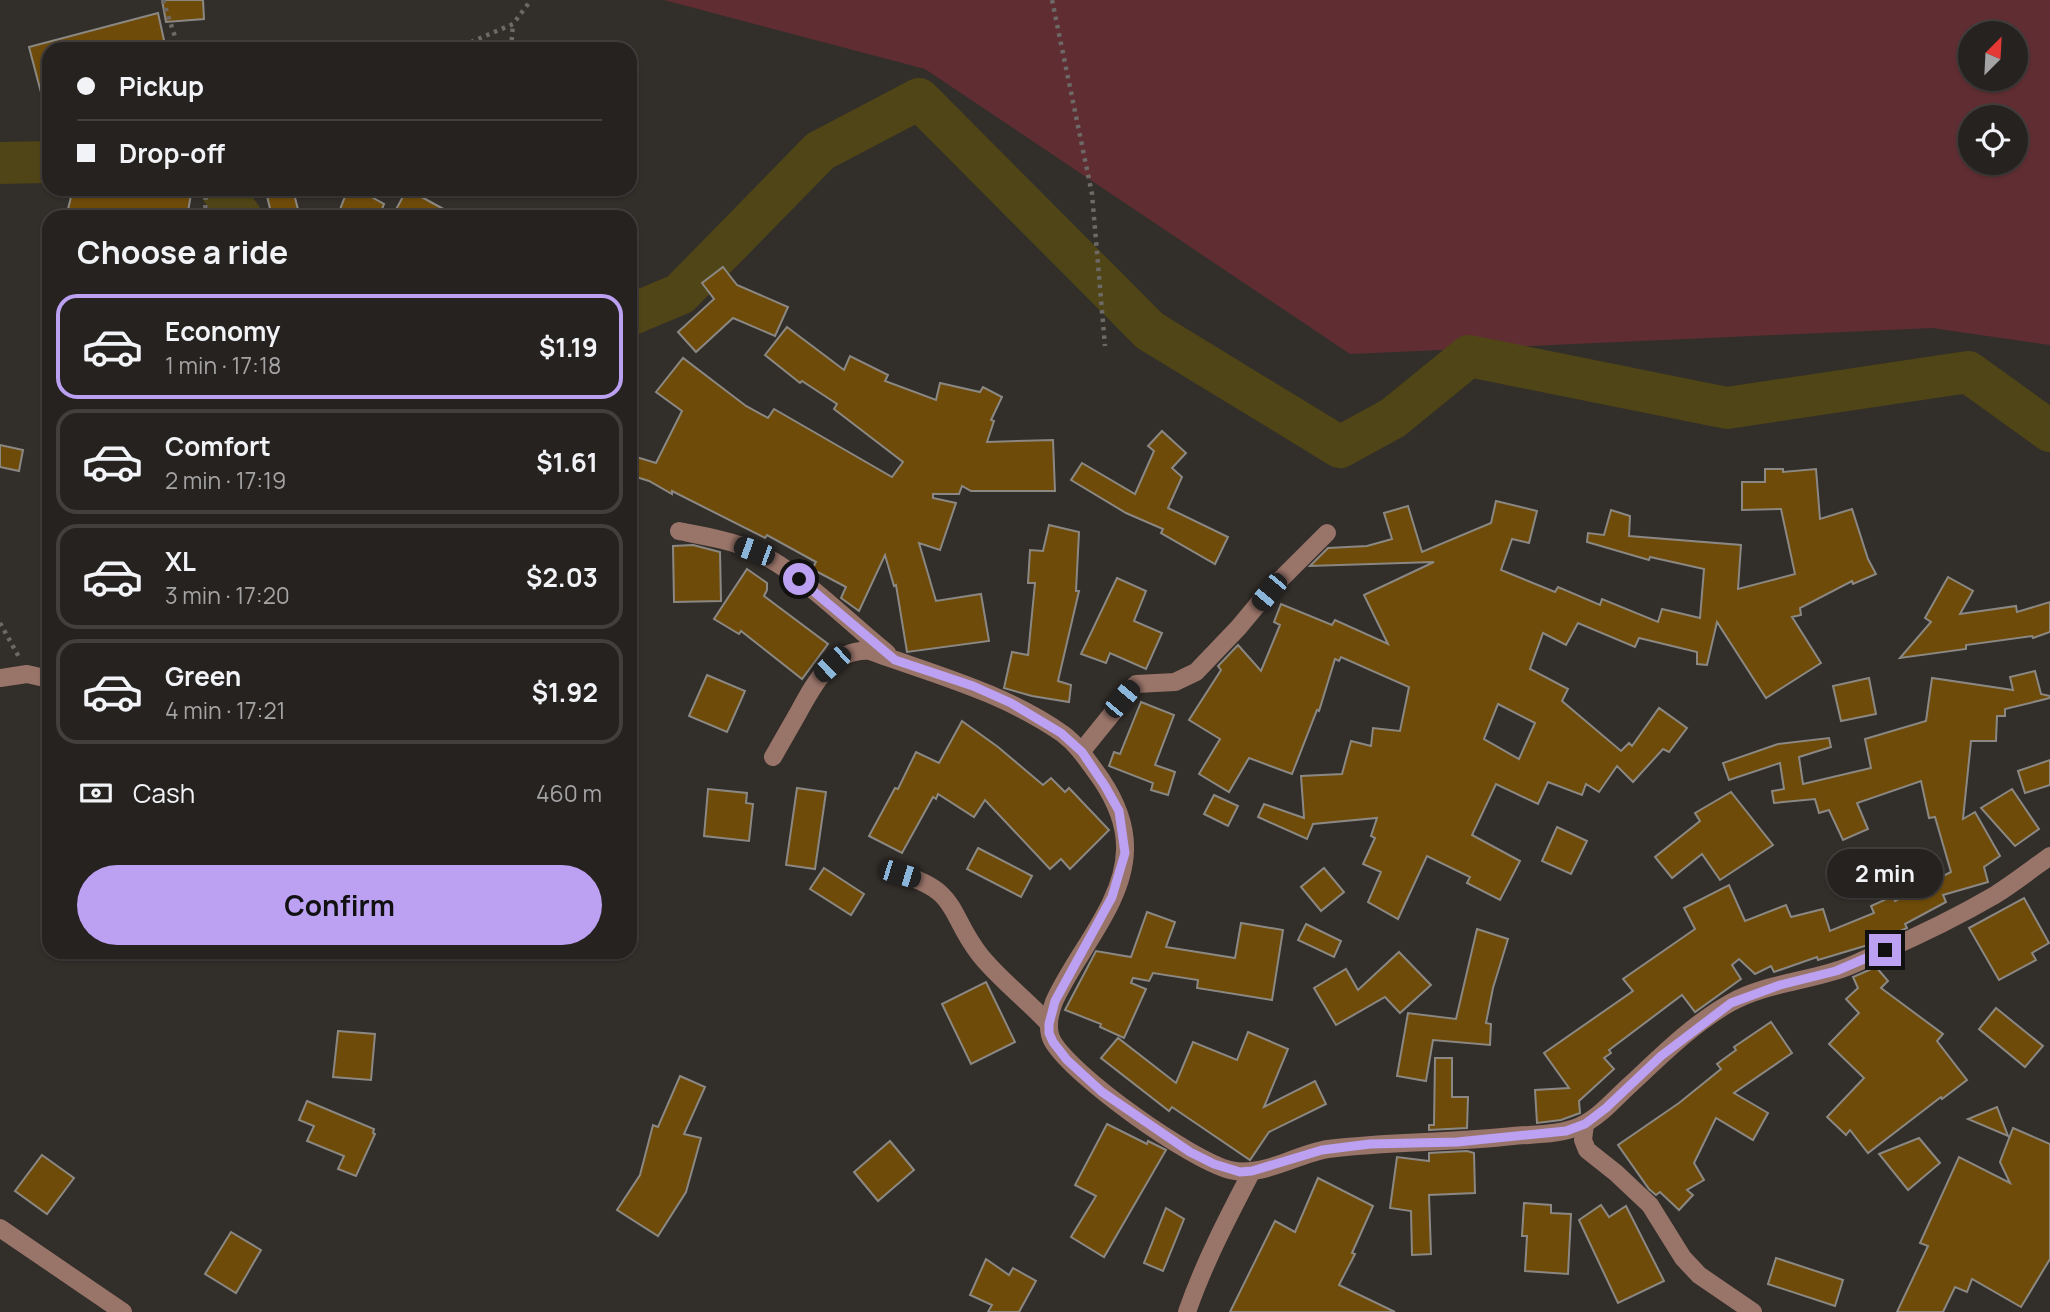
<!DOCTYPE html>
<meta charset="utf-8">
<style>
:root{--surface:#262220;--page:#2e2a29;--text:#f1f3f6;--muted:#a4a4a5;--line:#423f3e;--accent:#bca0f2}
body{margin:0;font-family:Manrope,sans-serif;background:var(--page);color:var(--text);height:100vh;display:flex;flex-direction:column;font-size:26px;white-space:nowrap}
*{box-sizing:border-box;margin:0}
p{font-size:23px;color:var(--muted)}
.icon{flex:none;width:38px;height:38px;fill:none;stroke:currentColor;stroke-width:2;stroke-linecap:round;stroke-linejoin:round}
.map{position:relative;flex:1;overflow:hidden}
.details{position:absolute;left:42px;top:210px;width:595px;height:749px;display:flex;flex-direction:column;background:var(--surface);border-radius:21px;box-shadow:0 2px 5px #0004,0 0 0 2px var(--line)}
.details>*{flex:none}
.guide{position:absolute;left:42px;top:42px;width:595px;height:154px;border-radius:21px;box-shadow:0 2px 5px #0004,0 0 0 2px var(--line);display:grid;align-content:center;height:154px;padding:0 35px;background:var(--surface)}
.needle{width:46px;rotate:24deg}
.fabs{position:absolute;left:1958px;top:21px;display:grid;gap:14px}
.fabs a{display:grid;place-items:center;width:70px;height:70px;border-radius:50%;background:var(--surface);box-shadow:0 2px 5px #0004,0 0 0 2px var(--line);font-size:35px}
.end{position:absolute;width:32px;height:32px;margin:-16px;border:9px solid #bca0f2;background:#111;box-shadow:0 0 0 4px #111}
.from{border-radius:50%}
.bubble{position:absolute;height:49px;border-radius:24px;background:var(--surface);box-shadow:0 2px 5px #0004,0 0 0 2px var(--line);font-size:23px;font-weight:700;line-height:49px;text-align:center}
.car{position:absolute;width:21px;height:42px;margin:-21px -10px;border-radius:9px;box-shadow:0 0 5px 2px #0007;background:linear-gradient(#222 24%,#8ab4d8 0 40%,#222 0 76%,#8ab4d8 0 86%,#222 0)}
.guide b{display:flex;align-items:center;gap:24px;height:66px;font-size:26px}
.guide b+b{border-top:2px solid var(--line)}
.guide i{width:18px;height:18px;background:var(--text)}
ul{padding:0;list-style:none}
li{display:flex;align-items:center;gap:21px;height:105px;margin:0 14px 10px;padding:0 21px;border:4px solid var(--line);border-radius:21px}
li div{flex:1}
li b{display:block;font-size:26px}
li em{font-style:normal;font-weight:700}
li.current{border-color:var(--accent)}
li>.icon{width:63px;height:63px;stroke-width:1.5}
h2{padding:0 35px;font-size:32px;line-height:84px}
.pay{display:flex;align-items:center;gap:18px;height:77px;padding:0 35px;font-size:26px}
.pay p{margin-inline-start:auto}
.action{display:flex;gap:14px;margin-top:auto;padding:14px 35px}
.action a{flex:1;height:80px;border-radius:42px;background:var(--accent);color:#111;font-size:28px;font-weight:700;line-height:80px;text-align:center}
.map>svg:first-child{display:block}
</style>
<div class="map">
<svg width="2050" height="1312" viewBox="0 0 2050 1312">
<rect width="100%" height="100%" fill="#322e2a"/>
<path fill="#602e32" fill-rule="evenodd" d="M664,0H2050V345L1932,328L1350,354L925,69ZM1970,33H2016V79H1970ZM1970,117H2016V163H1970Z"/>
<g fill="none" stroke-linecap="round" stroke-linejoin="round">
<g stroke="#4f4516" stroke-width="42">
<polyline points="0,163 49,162"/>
<polyline points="221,189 241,217"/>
<polyline points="630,315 680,294 820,151 919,99 1150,331 1340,447 1393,418 1469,356 1727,408 1968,372 2050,431"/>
</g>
</g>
<g fill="#6e4b09" stroke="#8b8883" stroke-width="2" fill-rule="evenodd">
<polygon points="162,0 203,0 204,19 166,22"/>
<polygon points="158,13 166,49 49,49 49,99 43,100 29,47"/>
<polygon points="73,189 192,189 187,217 128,217 102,212 101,217 66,217"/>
<polygon points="348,189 357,189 384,204 379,217 337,217"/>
<polygon points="407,189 458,217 392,217"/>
<polygon points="293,190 300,217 272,217 267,196"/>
<polygon points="723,267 737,285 788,307 775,336 733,318 696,352 678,332 714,299 702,283"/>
<polygon points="787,327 844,370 850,356 888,375 885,381 936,400 940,383 980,392 983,387 1002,397 991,420 994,421 987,442 1053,440 1055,491 971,491 962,486 959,494 933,494 933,498 956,503 940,550 919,543 936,601 981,594 989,641 907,652 896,585 894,586 885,555 859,611 841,598 846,587 812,569 816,562 767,535 765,538 672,491 672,494 649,481 630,475 630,455 656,463 682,411 656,392 683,358 746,406 768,418 774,409 892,477 903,462 834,409 837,404 802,381 800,383 765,355"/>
<polygon points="1162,431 1186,453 1172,468 1182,477 1168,508 1228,537 1215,564 1161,533 1163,529 1126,513 1071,480 1082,463 1135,494 1154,451 1148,446"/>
<polygon points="0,445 23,450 19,471 0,467"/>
<path d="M1765,469H1783V472L1816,469L1820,519L1852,509L1868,559L1876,574L1853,584L1852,581L1800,608L1801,615L1792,617L1821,663L1766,698L1717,622L1707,665L1697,664V652L1639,638L1635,647L1578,623L1566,645L1543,633L1530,669L1568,689L1562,701L1621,751L1629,743L1632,746L1659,708L1687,728L1669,752L1663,749L1633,782L1617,766L1599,792L1586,784L1582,795L1548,782L1538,804L1496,784L1472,835L1520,861L1500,900L1467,883L1470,877L1427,856L1398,919L1368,902L1381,872L1363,864L1375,838L1371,836L1377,818L1313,824L1307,839L1258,817L1264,804L1304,818L1301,776L1342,774L1351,741L1371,746L1373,728L1400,731L1409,687L1341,657L1339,661L1335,659L1319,711L1317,710L1292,774L1249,758L1229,792L1199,774L1220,739L1189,720L1221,670L1218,666L1238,645L1261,671L1280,625L1274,622L1281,604L1332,625L1335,620L1388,644L1364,595L1434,562L1310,566L1328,548L1367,546L1392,539L1384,513L1408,506L1422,552L1491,523L1496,501L1537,511L1529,543L1512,539L1501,570L1555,592L1558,587L1600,605L1602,599L1658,622L1662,609L1700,618L1704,569L1650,557L1649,560L1587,542L1588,533L1604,535L1611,510L1630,516L1629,536L1741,545L1738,589L1795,574L1781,509L1742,510V482H1765ZM1498,704L1535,723L1519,759L1484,739Z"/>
<polygon points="1049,525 1079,532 1076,591 1079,591 1058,681 1071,685 1069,702 1032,696 1004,688 1012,652 1028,655 1035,583 1028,583 1030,550 1043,551"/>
<polygon points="693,545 720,552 721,601 674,602 673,546"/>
<polygon points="747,569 767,583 767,590 764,596 828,644 802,679 741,631 739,634 714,619"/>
<polygon points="1948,577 1973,591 1960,614 2016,606 2017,612 2050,602 2050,632 2033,638 2032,636 1966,645 1966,649 1900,658 1931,622 1925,618"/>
<polygon points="1117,578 1146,591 1134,621 1162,633 1146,669 1110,653 1106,663 1081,654"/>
<polygon points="2035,671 2041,694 2050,696 2050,698 2005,709 2005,716 1997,716 1996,741 1971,741 1963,819 1975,812 2000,856 1984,867 1988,882 1943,895 1946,902 1905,924 1907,928 1868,945 1818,960 1817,957 1774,972 1771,966 1755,974 1739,959 1732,965 1741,979 1695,1012 1682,995 1609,1050 1611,1053 1604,1058 1614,1069 1579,1101 1580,1113 1561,1120 1537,1123 1535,1090 1569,1088 1544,1053 1633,991 1623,979 1695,929 1684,908 1729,885 1745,921 1786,905 1791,917 1823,909 1830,931 1874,913 1871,906 1893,896 1895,901 1951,872 1935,817 1929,818 1921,781 1857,803 1868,829 1843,840 1829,810 1819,813 1815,799 1774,803 1772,791 1784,789 1780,763 1729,780 1723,763 1778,744 1829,738 1831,747 1799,757 1803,784 1871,768 1865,739 1926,721 1932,678 2013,690 2010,677"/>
<polygon points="707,675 745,691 727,732 689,716"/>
<polygon points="1869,678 1876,714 1841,721 1833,686"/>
<polygon points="1141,702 1174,715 1155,765 1175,772 1168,795 1151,790 1153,783 1109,766 1114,752 1120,754"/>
<polygon points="962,721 998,747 1043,785 1051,778 1065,792 1069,788 1109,830 1070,869 1061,859 1050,869 985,800 974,817 938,794 936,799 933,797 902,853 869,836 895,788 898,789 916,752 939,763"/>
<polygon points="2050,760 2050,785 2025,793 2018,771"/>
<polygon points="797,788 826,792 815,869 786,865"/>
<polygon points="708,789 747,793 746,803 753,804 749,841 704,836"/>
<polygon points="2012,789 2039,829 2015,846 1981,808"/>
<polygon points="1731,792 1773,845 1720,880 1702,854 1672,878 1655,857 1700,821 1695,813"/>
<polygon points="1214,795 1238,806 1228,826 1204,814"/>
<polygon points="1557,827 1587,841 1571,874 1542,861"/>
<polygon points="978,848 1032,876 1021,897 967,869"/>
<polygon points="824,868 864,894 851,915 810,889"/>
<polygon points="1324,868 1344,892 1321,911 1301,887"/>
<polygon points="2024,898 2049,943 2032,953 2036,960 1999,980 1969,928"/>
<polygon points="1147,912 1175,922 1166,947 1235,958 1241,923 1283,930 1272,1000 1197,988 1198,980 1153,973 1149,981 1133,978 1131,983 1146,989 1124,1038 1100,1027 1101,1024 1065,1010 1096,951 1131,957"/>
<polygon points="1306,924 1341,941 1334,957 1298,940"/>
<polygon points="1477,929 1508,939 1493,988 1486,1023 1491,1024 1490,1045 1433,1040 1426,1081 1397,1076 1408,1013 1456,1019"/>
<polygon points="1399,952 1431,985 1400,1013 1385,997 1336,1025 1314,988 1346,969 1358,990"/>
<polygon points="1876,967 1888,981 1881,988 1943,1034 1937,1041 1967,1080 1942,1099 1941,1097 1868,1153 1850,1130 1846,1135 1827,1117 1864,1078 1829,1044 1859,1013 1846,999 1858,988 1853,977"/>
<polygon points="986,982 1015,1042 971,1064 942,1004"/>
<polygon points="1996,1008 2043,1046 2025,1067 1979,1029"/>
<polygon points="1771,1022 1792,1053 1734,1093 1768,1113 1753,1140 1716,1118 1694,1163 1704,1180 1687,1190 1693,1195 1679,1210 1660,1192 1656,1195 1649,1189 1618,1145 1679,1103 1721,1069 1717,1064 1736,1050 1734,1047"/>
<polygon points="338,1031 375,1034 371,1080 333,1077"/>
<polygon points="1248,1032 1288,1049 1264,1107 1315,1081 1326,1104 1269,1132 1250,1160 1172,1107 1169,1111 1101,1058 1118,1038 1176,1083 1193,1042 1237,1060"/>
<polygon points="1435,1058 1452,1058 1452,1097 1468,1097 1467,1128 1429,1130 1429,1125 1434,1125"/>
<polygon points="680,1076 705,1087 684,1134 701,1138 686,1192 658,1236 617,1210 640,1175 653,1125 658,1127"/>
<polygon points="307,1101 374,1129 373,1133 375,1134 356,1176 338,1169 344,1156 307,1141 314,1126 299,1120"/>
<polygon points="1997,1107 2008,1136 1968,1119"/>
<polygon points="1107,1124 1147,1144 1148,1141 1166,1150 1104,1257 1071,1237 1096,1196 1075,1185"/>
<polygon points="2013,1128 2050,1144 2050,1259 2021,1307 1972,1279 1967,1292 1955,1287 1943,1312 1897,1312 1928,1246 1920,1243 1959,1157 2010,1183 2000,1162"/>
<polygon points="1919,1138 1940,1163 1908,1190 1879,1154"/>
<polygon points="890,1141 914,1170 878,1201 854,1172"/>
<polygon points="1467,1151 1474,1153 1475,1193 1429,1195 1431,1254 1412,1255 1411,1211 1390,1208 1397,1157 1429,1161 1429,1153"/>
<polygon points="42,1155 74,1178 47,1214 15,1191"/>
<polygon points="1318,1178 1373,1206 1352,1253 1355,1254 1339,1285 1395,1312 1230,1312 1275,1221 1295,1232"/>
<polygon points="1524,1203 1551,1205 1551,1213 1571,1214 1568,1274 1525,1271 1527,1236 1522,1236"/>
<polygon points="1601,1205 1609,1217 1626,1206 1664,1281 1618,1303 1579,1220"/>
<polygon points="1166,1208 1184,1219 1163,1271 1144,1263"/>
<polygon points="231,1232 261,1250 236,1293 205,1274"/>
<polygon points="1776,1258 1843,1280 1835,1306 1768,1284"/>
<polygon points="986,1259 1009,1275 1013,1268 1036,1281 1019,1312 988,1312 992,1305 970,1295"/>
</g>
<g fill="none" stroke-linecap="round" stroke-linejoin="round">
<g stroke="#6d6966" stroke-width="4.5" stroke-dasharray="3.5 5" stroke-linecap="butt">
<polyline points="163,0 179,49"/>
<polyline points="1052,0 1092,194 1105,346"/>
<polyline points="455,49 513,24 531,0"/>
<polyline points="511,49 513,24"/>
<polyline points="460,189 468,189"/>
<polyline points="205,217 206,189"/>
<polyline points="0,623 19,657"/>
</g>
<g stroke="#997469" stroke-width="18">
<path d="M679,531C704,536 729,540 753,550C799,571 847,621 887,653"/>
<polyline points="0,678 27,674 49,679"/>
<polyline points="1081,752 1136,684 1175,682 1196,672 1239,627 1268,592 1327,533"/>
<path d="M773,757C781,743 789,729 797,715C813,686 831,648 870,651C936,675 1005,693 1063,734C1079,746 1089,763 1101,779C1115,800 1126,824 1125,850C1124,904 1075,954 1054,1002C1049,1015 1046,1030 1053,1042C1075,1078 1189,1159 1230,1170C1262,1178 1296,1154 1328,1149C1389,1141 1452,1143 1513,1136C1535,1134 1559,1135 1580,1126C1600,1117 1615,1098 1632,1083C1661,1056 1694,1023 1730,1003C1762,985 1800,982 1835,971C1851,967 1866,958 1881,952C1920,935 1959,916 1995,895C2014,883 2032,869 2050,856"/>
<path d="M900,874C960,891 948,914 980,955C1000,980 1027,1000 1049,1024"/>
<polyline points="1585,1124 1583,1140 1587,1150 1616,1173 1650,1205 1683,1258 1699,1275 1753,1312"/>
<polyline points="0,1228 123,1312"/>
<path d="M1187,1312C1204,1263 1228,1217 1252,1171"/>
</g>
</g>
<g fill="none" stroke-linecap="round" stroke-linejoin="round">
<polyline stroke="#bca0f2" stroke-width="9" points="799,579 895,660 973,686 1011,703 1061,733 1082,752 1105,786 1119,811 1125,853 1112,897 1055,1001 1049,1024 1049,1033 1053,1042 1067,1060 1102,1092 1190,1152 1214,1164 1240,1172 1252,1171 1322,1150 1370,1144 1457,1142 1566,1131 1585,1124 1606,1108 1661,1056 1731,1003 1780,985 1836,971 1885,950"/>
</g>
</svg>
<div class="fabs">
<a><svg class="needle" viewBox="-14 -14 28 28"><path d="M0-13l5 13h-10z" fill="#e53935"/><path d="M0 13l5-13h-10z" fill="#a4a4a5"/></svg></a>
<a><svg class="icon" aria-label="locate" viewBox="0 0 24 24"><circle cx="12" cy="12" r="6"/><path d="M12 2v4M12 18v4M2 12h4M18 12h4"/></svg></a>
</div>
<i class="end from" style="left:799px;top:579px"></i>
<i class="end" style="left:1885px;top:950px"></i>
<div class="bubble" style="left:1827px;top:849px;width:116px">2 min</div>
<i class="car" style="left:754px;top:551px;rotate:290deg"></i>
<i class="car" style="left:1269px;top:592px;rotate:220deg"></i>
<i class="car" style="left:832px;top:664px;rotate:227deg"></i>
<i class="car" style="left:1122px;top:699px;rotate:40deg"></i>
<i class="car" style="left:900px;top:874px;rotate:107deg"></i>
<div class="guide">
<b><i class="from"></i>Pickup</b>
<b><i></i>Drop-off</b>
</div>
<section class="details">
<h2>Choose a ride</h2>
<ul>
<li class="current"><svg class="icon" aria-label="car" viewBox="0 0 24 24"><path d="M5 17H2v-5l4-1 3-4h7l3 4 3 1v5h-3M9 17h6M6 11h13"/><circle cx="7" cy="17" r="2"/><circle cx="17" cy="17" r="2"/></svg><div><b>Economy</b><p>1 min · 17:18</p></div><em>$1.19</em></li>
<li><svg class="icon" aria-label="car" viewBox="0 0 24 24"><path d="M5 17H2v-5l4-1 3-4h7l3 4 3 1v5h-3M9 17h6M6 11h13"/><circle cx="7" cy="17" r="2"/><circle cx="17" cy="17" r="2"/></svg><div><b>Comfort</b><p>2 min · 17:19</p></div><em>$1.61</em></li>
<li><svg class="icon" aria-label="car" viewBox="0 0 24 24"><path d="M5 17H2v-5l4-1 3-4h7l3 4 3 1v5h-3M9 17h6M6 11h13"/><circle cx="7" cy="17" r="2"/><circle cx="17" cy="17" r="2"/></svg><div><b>XL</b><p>3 min · 17:20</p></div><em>$2.03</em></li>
<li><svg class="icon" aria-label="car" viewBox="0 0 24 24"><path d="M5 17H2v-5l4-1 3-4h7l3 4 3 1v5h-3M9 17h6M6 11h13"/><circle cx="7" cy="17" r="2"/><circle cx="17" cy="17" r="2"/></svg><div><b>Green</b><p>4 min · 17:21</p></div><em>$1.92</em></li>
</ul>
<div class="pay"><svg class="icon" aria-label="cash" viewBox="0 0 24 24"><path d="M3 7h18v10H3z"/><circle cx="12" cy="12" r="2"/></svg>Cash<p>460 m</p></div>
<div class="action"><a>Confirm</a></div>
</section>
</div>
